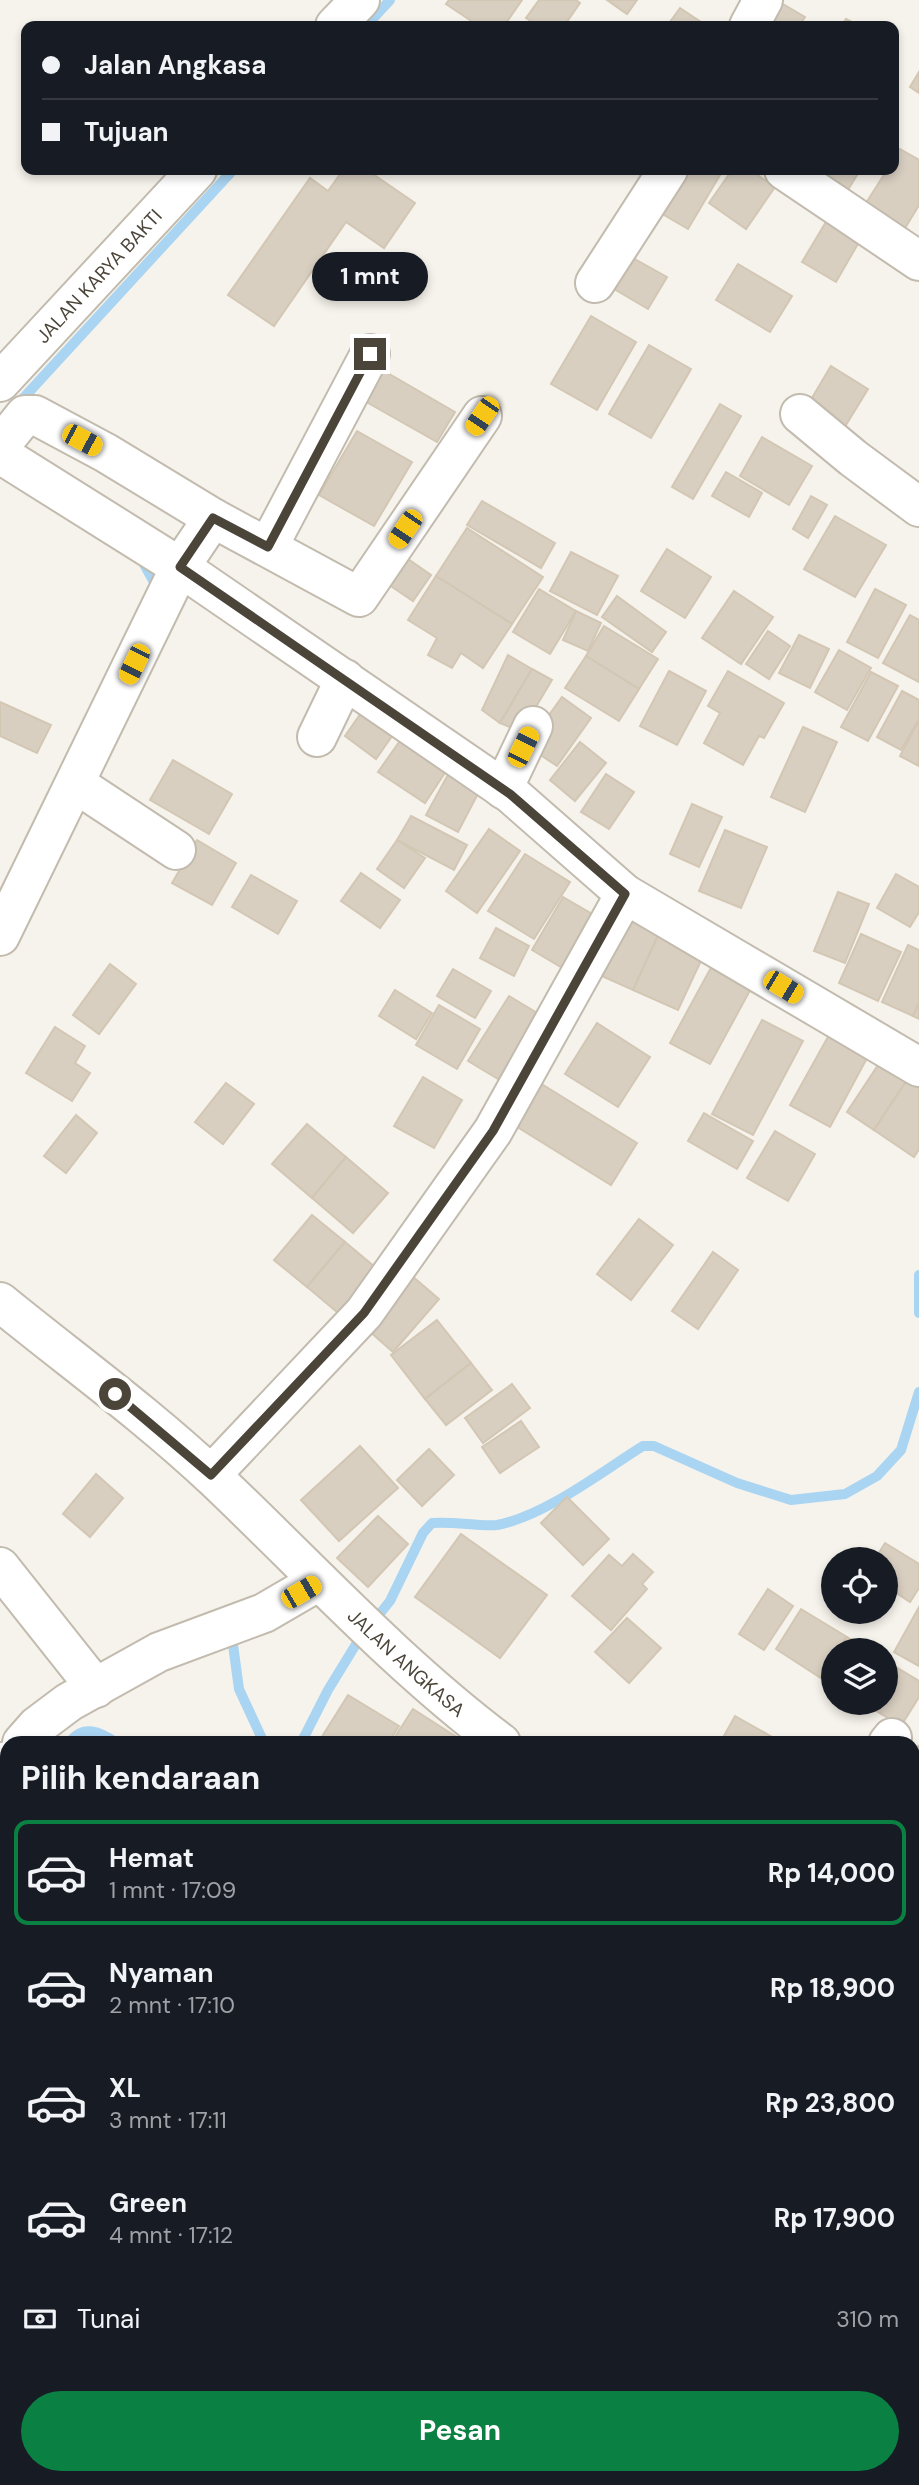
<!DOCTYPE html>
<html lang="id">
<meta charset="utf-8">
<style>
:root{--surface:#171b24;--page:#242831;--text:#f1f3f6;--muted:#9ea1a6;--line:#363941;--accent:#0b8043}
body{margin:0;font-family:"DM Sans",sans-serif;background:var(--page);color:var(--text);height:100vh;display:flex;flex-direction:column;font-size:26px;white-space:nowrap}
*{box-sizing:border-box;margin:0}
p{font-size:23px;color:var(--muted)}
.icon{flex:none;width:38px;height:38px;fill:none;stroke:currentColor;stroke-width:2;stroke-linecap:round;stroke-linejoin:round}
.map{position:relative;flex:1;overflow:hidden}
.details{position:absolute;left:0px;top:1736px;width:920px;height:749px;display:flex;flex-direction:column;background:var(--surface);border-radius:21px 21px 0 0;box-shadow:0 4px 10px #0003}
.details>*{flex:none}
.hud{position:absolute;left:21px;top:21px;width:878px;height:154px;border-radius:14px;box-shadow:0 4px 10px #0003;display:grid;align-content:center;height:154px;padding:0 21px;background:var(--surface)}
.fabs{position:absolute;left:821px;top:1547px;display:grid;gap:14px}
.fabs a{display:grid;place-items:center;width:77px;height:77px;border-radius:50%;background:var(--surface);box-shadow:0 4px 10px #0003;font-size:35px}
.end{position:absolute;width:32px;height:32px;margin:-16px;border:9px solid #4b4439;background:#fff;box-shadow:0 0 0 4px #fff}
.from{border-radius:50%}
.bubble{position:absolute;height:49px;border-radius:24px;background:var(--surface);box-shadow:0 4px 10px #0003;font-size:23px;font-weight:700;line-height:49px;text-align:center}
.car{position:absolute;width:21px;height:42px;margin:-21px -10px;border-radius:9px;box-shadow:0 0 5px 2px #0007;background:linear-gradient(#f5c518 24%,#345 0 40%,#f5c518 0 76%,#345 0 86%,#f5c518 0)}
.hud b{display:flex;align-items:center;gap:24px;height:66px;font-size:26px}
.hud b+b{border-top:2px solid var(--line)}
.hud i{width:18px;height:18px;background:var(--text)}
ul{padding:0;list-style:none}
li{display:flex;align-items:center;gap:21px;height:105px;margin:0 14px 10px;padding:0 7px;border:4px solid transparent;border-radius:14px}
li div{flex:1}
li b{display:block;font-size:26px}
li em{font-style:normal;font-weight:700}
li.on{border-color:var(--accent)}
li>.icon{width:63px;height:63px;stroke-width:1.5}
h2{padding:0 21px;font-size:32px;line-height:84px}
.pay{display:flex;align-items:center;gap:18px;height:77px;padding:0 21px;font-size:26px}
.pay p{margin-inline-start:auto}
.action{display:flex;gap:14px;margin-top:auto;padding:14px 21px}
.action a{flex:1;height:80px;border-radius:42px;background:var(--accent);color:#fff;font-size:28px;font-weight:700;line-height:80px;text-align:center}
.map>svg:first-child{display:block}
</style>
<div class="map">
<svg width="919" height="2485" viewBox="0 0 919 2485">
<rect width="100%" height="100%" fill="#f6f3ec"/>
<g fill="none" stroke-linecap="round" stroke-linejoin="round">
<g stroke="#a9d4f2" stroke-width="10">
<polyline points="366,26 390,0"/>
<polyline points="17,405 233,170"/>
<polyline points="144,564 155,584 150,593"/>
<polyline points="919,1275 919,1313"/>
<polyline points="233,1645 239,1689 264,1743"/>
<path d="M69,1743C83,1723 101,1732 117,1743"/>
<path d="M301,1743L328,1690L358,1641L390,1601L423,1533L432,1523C453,1521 481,1527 497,1525C545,1516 601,1472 643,1446H654L737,1483L791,1500L845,1494L877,1476L901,1450L919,1392"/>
<polyline points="0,2141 7,2142"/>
</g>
</g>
<g fill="#d8cfc1" stroke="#d3c7b4" stroke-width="2">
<polygon points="449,0 522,0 504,26 479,26 446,4"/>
<polygon points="539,0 576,0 580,3 564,26 539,26 526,18"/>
<polygon points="607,0 637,0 627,14"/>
<polygon points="776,0 805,17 799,26 757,26"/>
<polygon points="680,8 707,26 667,26"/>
<polygon points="846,19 859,26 841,26"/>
<polygon points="919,72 919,93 910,87"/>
<polygon points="900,149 919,160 919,205 901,235 861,211 887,170 894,170 894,157"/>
<polygon points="343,170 367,170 415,203 384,248 346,222 274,326 228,295 310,178 328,191"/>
<polygon points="675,170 723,170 688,229 652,208"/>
<polygon points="732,170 750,170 775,187 746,229 709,203"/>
<polygon points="813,170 860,170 848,190"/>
<polygon points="826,222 859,242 836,282 802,262"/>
<polygon points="633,258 667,277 648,309 614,289"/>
<polygon points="738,264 792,296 770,332 716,300"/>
<polygon points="591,316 636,342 597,410 551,384"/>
<polygon points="649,345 691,369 651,438 609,414"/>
<polygon points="831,366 868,389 843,430 806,408"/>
<polygon points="379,368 455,412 437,442 361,399"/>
<polygon points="720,404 741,416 693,499 672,487"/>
<polygon points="357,431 412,462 374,526 319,495"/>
<polygon points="762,437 812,466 789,505 740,476"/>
<polygon points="726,472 762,493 749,517 712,496"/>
<polygon points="811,496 827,505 808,538 793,529"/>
<polygon points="482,501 555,543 541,568 467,525"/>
<polygon points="835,516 886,545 855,597 804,569"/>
<polygon points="467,528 543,577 512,624 436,576"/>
<polygon points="667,549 711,577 685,618 641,591"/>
<polygon points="398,552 431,575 413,601 379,578"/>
<polygon points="571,552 618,576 597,615 550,591"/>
<polygon points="436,576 512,624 483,668 461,653 452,668 428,655 437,638 408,620"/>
<polygon points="539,589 576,611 550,654 513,632"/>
<polygon points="875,589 906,605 878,658 847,642"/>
<polygon points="734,591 773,617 741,664 702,638"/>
<polygon points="617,596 666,632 652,652 602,617"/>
<polygon points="576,611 601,623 588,651 563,640"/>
<polygon points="910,615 919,620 919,682 883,663"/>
<polygon points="604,626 658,659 639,689 586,656"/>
<polygon points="768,631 790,646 769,679 746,664"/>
<polygon points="799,635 829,649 810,688 779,673"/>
<polygon points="839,650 871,668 847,710 815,692"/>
<polygon points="508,655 532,669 500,723 482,710"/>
<polygon points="586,656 639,689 619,721 565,688"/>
<polygon points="532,669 552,680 521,732 500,723"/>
<polygon points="669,671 706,691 677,745 640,726"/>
<polygon points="728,671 784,703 764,738 759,736 743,765 704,743 720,713 708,706"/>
<polygon points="871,672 898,686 868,741 841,727"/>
<polygon points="902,691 919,700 919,719 901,750 877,737"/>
<polygon points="562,697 591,718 557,766 527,746"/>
<polygon points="0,702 51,725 37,753 0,736"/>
<polygon points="368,703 399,726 376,759 345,736"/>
<polygon points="919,720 919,766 900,756"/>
<polygon points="803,727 837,742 805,812 771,797"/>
<polygon points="404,735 450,765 425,803 378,772"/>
<polygon points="580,742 606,763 575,801 550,780"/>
<polygon points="173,760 232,794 209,834 150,800"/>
<polygon points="451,769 482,786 458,832 426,815"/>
<polygon points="606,774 634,792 609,829 581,812"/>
<polygon points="692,804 722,817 699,867 670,854"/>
<polygon points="411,816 467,845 454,870 397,840"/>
<polygon points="489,829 520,851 477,913 446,891"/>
<polygon points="725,830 767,847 741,908 699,891"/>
<polygon points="197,840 236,863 212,905 172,883"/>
<polygon points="397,840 425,858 404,888 377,869"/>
<polygon points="525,854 570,882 534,939 488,911"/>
<polygon points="361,873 400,900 380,928 341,901"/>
<polygon points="896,874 919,887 919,912 910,927 877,908"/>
<polygon points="251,875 297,901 278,934 232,907"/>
<polygon points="838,892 869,904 845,963 814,951"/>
<polygon points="563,897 601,919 569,972 532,950"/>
<polygon points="623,913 661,929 633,990 595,973"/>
<polygon points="496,928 529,946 514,976 480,958"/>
<polygon points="661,929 706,950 678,1010 633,990"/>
<polygon points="861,934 901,952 878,1001 839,983"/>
<polygon points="908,945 919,950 919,1003 913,1016 882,1002"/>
<polygon points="714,962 754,983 710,1064 670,1043"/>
<polygon points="110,964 136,984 99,1034 73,1015"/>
<polygon points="453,969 491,991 475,1018 437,996"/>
<polygon points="395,990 432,1013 416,1039 379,1016"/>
<polygon points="509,996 544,1017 503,1082 468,1061"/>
<polygon points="919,1003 919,1019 913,1016"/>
<polygon points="439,1005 480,1029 457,1069 416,1045"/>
<polygon points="762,1020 803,1041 753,1135 712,1114"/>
<polygon points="597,1023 650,1057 618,1107 565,1074"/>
<polygon points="834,1026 873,1047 830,1127 790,1105"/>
<polygon points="55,1027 85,1046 75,1063 90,1073 72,1101 26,1073"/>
<polygon points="888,1050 915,1068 874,1130 847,1112"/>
<polygon points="915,1068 919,1071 919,1149 914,1157 874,1130"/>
<polygon points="423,1077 462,1100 434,1148 394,1126"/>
<polygon points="226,1083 254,1104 223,1144 195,1122"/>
<polygon points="540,1083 637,1143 611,1185 514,1125"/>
<polygon points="704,1113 753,1141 737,1169 688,1141"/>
<polygon points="76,1115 97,1133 66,1173 44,1156"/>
<polygon points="307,1124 346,1157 312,1198 272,1164"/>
<polygon points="775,1131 815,1154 788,1201 747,1178"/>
<polygon points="346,1157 388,1193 353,1233 312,1198"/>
<polygon points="312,1215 345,1242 307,1287 274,1260"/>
<polygon points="639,1219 673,1245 631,1300 597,1274"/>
<polygon points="345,1242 387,1277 349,1322 307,1287"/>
<polygon points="713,1252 738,1270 698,1329 672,1311"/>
<polygon points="405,1270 439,1299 393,1352 360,1323"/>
<polygon points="437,1320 471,1363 425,1399 391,1355"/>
<polygon points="471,1363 492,1390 446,1425 425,1399"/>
<polygon points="512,1384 530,1408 483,1443 465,1418"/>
<polygon points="521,1421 539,1447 500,1473 482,1447"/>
<polygon points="360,1446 398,1488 339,1541 301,1500"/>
<polygon points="429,1449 454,1475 422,1506 397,1480"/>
<polygon points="96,1474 123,1498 90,1537 63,1514"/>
<polygon points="567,1497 609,1539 583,1565 541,1523"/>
<polygon points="378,1516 408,1544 368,1587 337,1558"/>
<polygon points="461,1534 547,1595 500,1658 415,1597"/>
<polygon points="885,1543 919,1564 919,1588 910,1602 886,1586 886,1559 875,1559"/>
<polygon points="633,1554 653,1572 642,1584 647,1589 611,1630 572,1596 609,1555 622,1566"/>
<polygon points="768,1589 793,1606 764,1650 739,1634"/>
<polygon points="919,1607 919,1666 894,1652"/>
<polygon points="801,1609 847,1637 838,1650 833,1650 833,1659 821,1678 776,1649"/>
<polygon points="627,1618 661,1648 629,1683 595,1652"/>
<polygon points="847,1637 868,1650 838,1650"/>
<polygon points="833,1659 833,1685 821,1678"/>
<polygon points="886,1661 919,1681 919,1697 901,1726 863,1703 886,1703"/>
<polygon points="348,1695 399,1726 388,1743 318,1743"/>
<polygon points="413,1709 466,1743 391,1743"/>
<polygon points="735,1716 774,1738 771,1743 720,1743"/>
<polygon points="918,1746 919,1747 919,1835 914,1831 914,1752"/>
<polygon points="0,1856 7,1858 7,1910 2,1926 0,1925"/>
<polygon points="914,1972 919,1976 919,2020 916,2024 914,2022"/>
<polygon points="914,2044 919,2047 919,2096 914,2093"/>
<polygon points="919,2146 919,2175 914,2171 914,2153"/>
<polygon points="915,2214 919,2217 919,2297 914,2293"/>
<polygon points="914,2297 919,2301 919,2347 916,2351 914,2350"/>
<polygon points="287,2478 313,2478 327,2485 283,2485"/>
<polygon points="349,2478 383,2478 380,2485 363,2485"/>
<polygon points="757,2478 788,2478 769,2485 760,2485"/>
<polygon points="788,2478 814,2478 817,2485 769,2485"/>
</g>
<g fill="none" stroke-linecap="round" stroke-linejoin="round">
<defs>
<g id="minor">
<polyline points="335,26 360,0"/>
<polyline points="749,26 763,0"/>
<polyline points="784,170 919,261"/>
<polyline points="595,283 668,170"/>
<path id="s1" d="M0,382L197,170"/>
<polyline points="800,414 853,458 919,507"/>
<polyline points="0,446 25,415 35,415 106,453 213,518"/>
<polyline points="0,454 180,567 511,794 625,894 919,1067"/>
<polyline points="268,547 370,354"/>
<polyline points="317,737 345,679"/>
<polyline points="76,784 176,850"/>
<polyline points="503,789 533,726"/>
<polyline points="0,936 180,567 213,518 359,597 482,416"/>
<path id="s2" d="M0,1302C71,1360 146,1414 213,1477C308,1567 396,1664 501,1743"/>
<polyline points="211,1475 364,1313 493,1131 625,894"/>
<polyline points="0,1567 96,1688"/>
<polyline points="22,1743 37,1726 69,1702 159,1652 264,1613 319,1581"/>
<polyline points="888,1743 892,1738"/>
<polyline points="0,1769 7,1761"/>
<polyline points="914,2130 919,2124"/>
<polyline points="0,2181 7,2182"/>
<polyline points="0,2339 7,2340"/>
<polyline points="0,2426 7,2416"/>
<polyline points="137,2478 148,2485"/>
<polyline points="654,2478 656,2485"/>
<polyline points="840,2478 842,2485"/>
<polyline points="902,2478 904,2485"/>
<polyline points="265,2485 269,2478"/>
<polyline points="557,2485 561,2478"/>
</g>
</defs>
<use href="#minor" stroke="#c2bbae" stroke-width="42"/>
<use href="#minor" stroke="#fff" stroke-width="38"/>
</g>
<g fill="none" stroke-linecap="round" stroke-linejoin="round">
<polyline stroke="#4b4439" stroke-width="9" points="115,1394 211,1475 364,1313 493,1131 625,894 510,794 180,567 213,518 268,547 370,354"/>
</g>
<g text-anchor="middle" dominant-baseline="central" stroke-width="7" stroke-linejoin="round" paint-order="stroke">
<g font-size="19" fill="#4b4439" stroke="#fff">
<text stroke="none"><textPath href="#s1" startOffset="145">JALAN KARYA BAKTI</textPath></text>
<text stroke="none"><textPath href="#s2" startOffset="544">JALAN ANGKASA</textPath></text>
</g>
</g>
</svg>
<div class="fabs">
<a><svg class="icon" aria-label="locate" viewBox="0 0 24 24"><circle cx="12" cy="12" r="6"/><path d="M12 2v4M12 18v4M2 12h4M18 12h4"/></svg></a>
<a><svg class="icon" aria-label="layers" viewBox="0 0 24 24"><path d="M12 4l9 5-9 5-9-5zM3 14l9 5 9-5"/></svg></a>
</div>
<i class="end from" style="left:115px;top:1394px"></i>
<i class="end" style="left:370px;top:354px"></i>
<div class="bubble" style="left:312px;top:252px;width:116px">1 mnt</div>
<i class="car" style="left:482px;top:416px;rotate:214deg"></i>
<i class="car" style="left:82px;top:440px;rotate:118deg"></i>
<i class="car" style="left:405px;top:529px;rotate:214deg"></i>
<i class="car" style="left:134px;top:664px;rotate:206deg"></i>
<i class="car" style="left:523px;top:747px;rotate:26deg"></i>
<i class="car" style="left:783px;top:987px;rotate:121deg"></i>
<i class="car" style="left:301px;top:1592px;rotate:60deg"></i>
<div class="hud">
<b><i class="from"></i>Jalan Angkasa</b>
<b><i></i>Tujuan</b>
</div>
<section class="details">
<h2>Pilih kendaraan</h2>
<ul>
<li class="on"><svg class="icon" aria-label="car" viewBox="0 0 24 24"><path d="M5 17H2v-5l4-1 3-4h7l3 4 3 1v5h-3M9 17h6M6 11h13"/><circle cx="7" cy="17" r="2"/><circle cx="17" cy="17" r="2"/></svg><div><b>Hemat</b><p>1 mnt · 17:09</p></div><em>Rp 14,000</em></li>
<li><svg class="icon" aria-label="car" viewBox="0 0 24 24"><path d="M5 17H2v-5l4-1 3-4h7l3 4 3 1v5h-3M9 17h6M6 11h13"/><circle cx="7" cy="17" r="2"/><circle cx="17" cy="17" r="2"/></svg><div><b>Nyaman</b><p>2 mnt · 17:10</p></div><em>Rp 18,900</em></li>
<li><svg class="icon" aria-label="car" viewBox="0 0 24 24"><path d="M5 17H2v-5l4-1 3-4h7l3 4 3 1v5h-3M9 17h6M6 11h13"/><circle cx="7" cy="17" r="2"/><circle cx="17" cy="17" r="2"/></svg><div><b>XL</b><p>3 mnt · 17:11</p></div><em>Rp 23,800</em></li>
<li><svg class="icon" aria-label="car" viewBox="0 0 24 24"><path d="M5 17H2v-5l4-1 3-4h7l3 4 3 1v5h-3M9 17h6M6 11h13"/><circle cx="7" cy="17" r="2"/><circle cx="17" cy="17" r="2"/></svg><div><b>Green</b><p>4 mnt · 17:12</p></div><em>Rp 17,900</em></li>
</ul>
<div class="pay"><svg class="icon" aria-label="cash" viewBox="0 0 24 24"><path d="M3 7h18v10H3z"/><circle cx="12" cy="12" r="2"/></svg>Tunai<p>310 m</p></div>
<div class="action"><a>Pesan</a></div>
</section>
</div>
